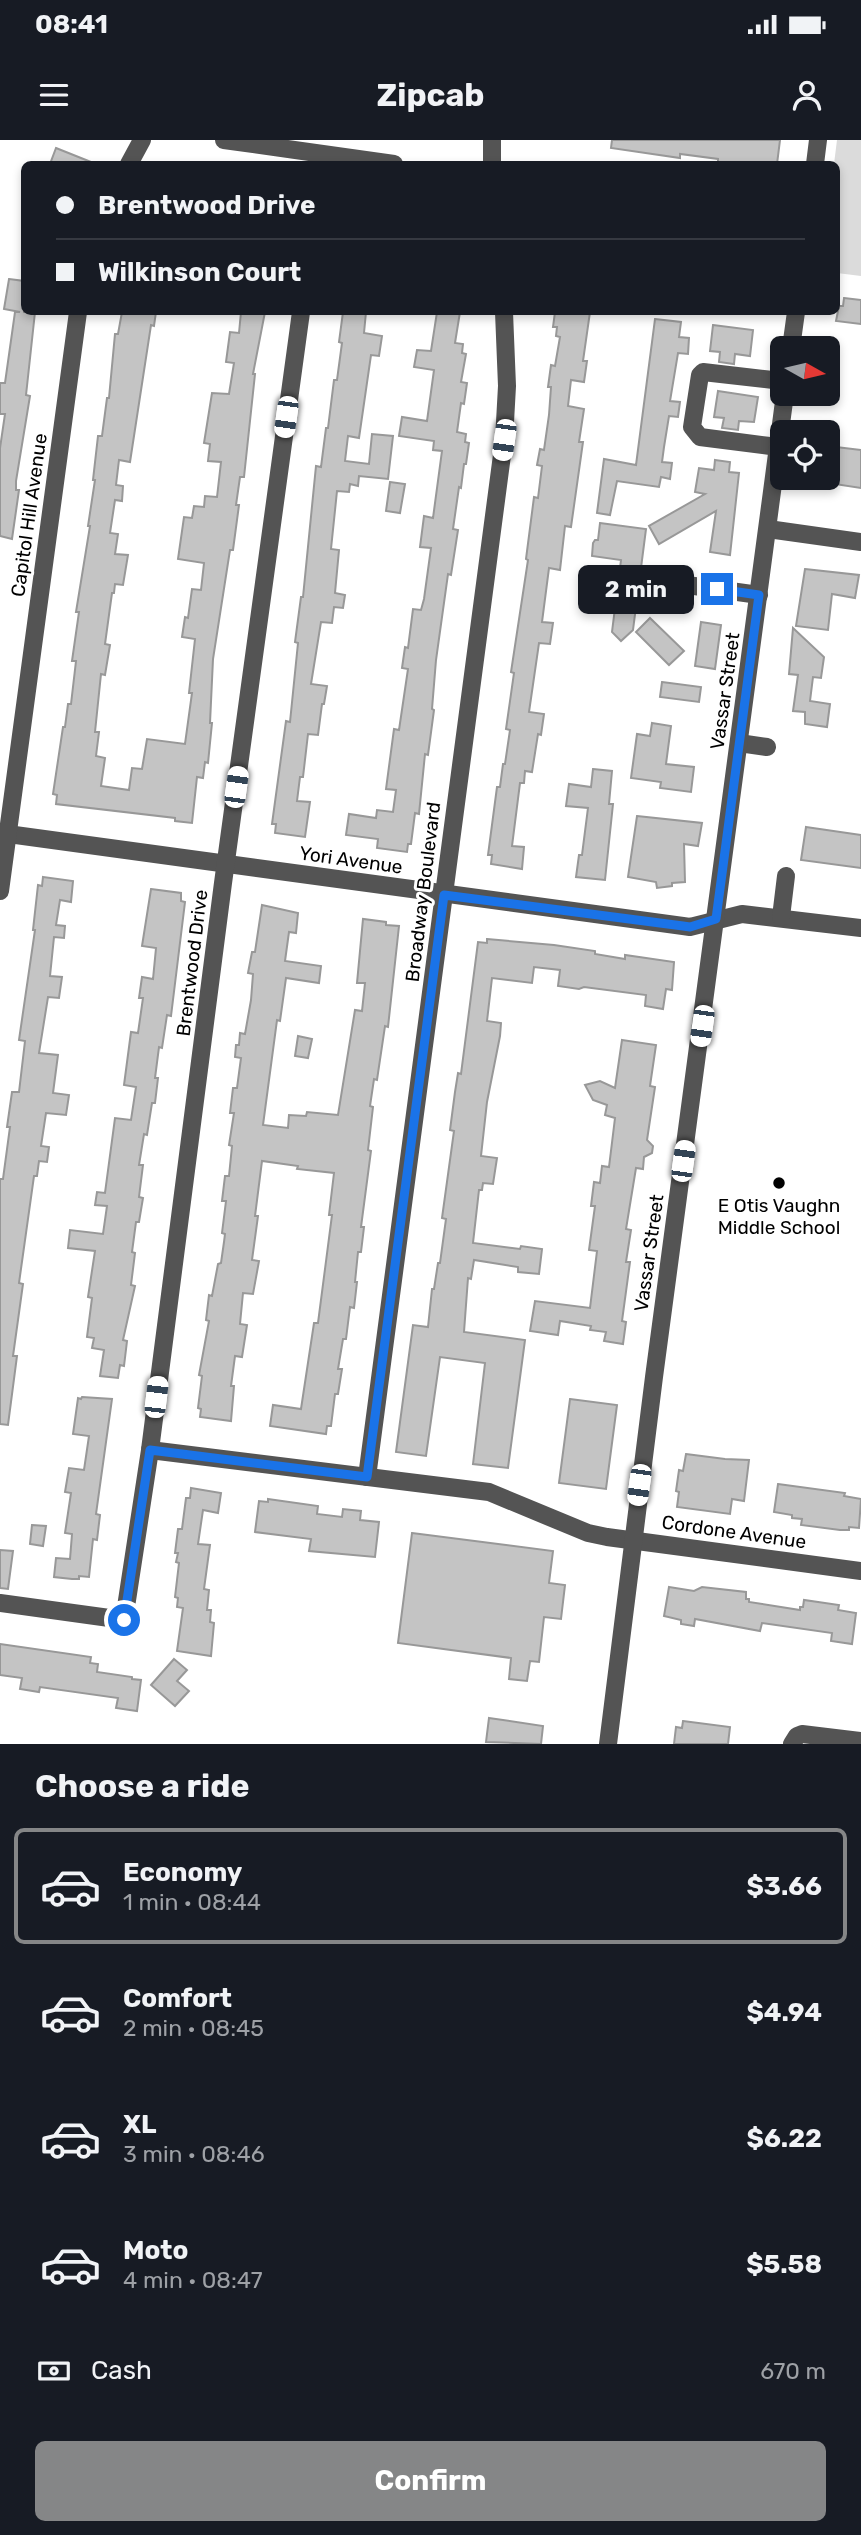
<!DOCTYPE html>
<meta charset="utf-8">
<style>
:root{--surface:#171b24;--page:#242831;--text:#f1f3f6;--muted:#9ea1a6;--line:#363941;--accent:#858687}
body{margin:0;font-family:Rubik,sans-serif;background:var(--page);color:var(--text);height:100vh;display:flex;flex-direction:column;font-size:26px;white-space:nowrap}
*{box-sizing:border-box;margin:0}
p{font-size:23px;color:var(--muted)}
.icon{flex:none;width:38px;height:38px;fill:none;stroke:currentColor;stroke-width:2;stroke-linecap:round;stroke-linejoin:round}
.map{position:relative;height:1604px;overflow:hidden}
.sheet{display:flex;flex-direction:column;background:var(--surface);flex:1}
.sheet>*{flex:none}
.top-card{position:absolute;left:21px;top:21px;width:819px;height:154px;border-radius:10px;box-shadow:0 4px 10px #0003;display:grid;align-content:center;height:154px;padding:0 35px;background:var(--surface)}
.needle{width:46px;rotate:98deg}
.fabs{position:absolute;left:770px;top:196px;display:grid;gap:14px}
.fabs a{display:grid;place-items:center;width:70px;height:70px;border-radius:10px;background:var(--surface);box-shadow:0 4px 10px #0003;font-size:35px}
.end{position:absolute;width:32px;height:32px;margin:-16px;border:9px solid #1a73e8;background:#fff;box-shadow:0 0 0 4px #fff}
.from{border-radius:50%}
.bubble{position:absolute;height:49px;border-radius:10px;background:var(--surface);box-shadow:0 4px 10px #0003;font-size:23px;font-weight:700;line-height:49px;text-align:center}
.car{position:absolute;width:21px;height:42px;margin:-21px -10px;border-radius:9px;box-shadow:0 0 5px 2px #0007;background:linear-gradient(#fff 24%,#345 0 40%,#fff 0 76%,#345 0 86%,#fff 0)}
.top-card b{display:flex;align-items:center;gap:24px;height:66px;font-size:26px}
.top-card b+b{border-top:2px solid var(--line)}
.top-card i{width:18px;height:18px;background:var(--text)}
ul{padding:0;list-style:none}
li{display:flex;align-items:center;gap:21px;height:116px;margin:0 14px 10px;padding:0 21px;border:4px solid transparent;border-radius:10px}
li div{flex:1}
li b{display:block;font-size:26px}
li em{font-style:normal;font-weight:700}
li.selected{border-color:var(--accent)}
li>.icon{width:63px;height:63px;stroke-width:1.5}
h2{padding:0 35px;font-size:32px;line-height:84px}
.pay{display:flex;align-items:center;gap:18px;height:77px;padding:0 35px;font-size:26px}
.pay p{margin-inline-start:auto}
.primary-button{display:flex;gap:14px;margin-top:auto;padding:14px 35px}
.primary-button a{flex:1;height:80px;border-radius:10px;background:var(--accent);color:#fff;font-size:28px;font-weight:700;line-height:80px;text-align:center}
.status{display:flex;justify-content:space-between;align-items:center;height:49px;padding:0 35px;background:var(--surface);direction:ltr}
.status svg{height:19px;fill:currentColor}
header{display:flex;justify-content:space-between;align-items:center;height:91px;padding:0 35px;background:var(--surface);font-size:32px;font-weight:700}
.map>svg:first-child{display:block}
</style>
<div class="status"><b>08:41</b><svg viewBox="0 0 49 12"><path d="M0 12V9h3v3zM5 12V6h3v6zM10 12V3h3v9zM15 12V0h3v12zM26 1h20v11H26zM47 4h2v5h-2z"/></svg></div>
<header><svg class="icon" aria-label="menu" viewBox="0 0 24 24"><path d="M4 6h16M4 12h16M4 18h16"/></svg>Zipcab<svg class="icon" aria-label="person" viewBox="0 0 24 24"><circle cx="12" cy="8" r="4"/><path d="M4 21q1-7 8-7t8 7"/></svg></header>
<div class="map">
<svg width="861" height="1604" viewBox="0 0 861 1604">
<rect width="100%" height="100%" fill="#fff"/>
<polygon fill="#dbdbdb" points="837,0 861,0 861,136 837,133 836,24 834,24"/>
<g fill="#c4c4c4" stroke="#989898" stroke-width="2">
<polygon points="612,0 780,0 777,24 734,24 718,22 718,19 680,14 680,18 611,8"/>
<polygon points="56,8 96,24 50,24"/>
<polygon points="9,139 24,141 24,172 35,172 27,246 26,255 30,256 16,341 16,350 19,350 12,399 0,396 0,308 5,274 0,274 0,243 5,243 15,172 20,172 4,169"/>
<polygon points="844,158 861,160 861,184 836,181 839,166 843,166"/>
<polygon points="122,172 156,172 154,186 151,185 130,322 119,320 116,345 123,346 122,361 115,360 110,393 118,394 115,414 128,415 123,445 115,444 114,453 112,453 105,504 110,505 105,535 101,534 95,592 99,592 96,616 105,618 101,646 129,650 132,628 142,629 147,599 185,604 192,553 189,553 195,499 182,497 185,477 188,478 192,449 201,450 204,423 178,419 184,377 192,378 194,366 204,367 205,356 217,357 221,322 208,321 210,304 204,303 212,253 229,254 234,223 226,222 230,192 239,193 241,172 265,172 253,234 255,234 244,337 240,337 236,365 239,365 233,410 230,410 213,519 210,583 212,583 208,623 205,622 203,638 197,637 192,683 175,681 175,678 56,664 57,655 53,654 63,587 65,587 68,564 71,564 76,521 72,521 79,472 76,472 90,386 88,386 95,340 93,340 98,296 102,296 107,258 109,258 115,194 118,194"/>
<polygon points="343,172 366,172 364,193 382,196 379,216 371,215 359,298 348,296 345,321 369,324 372,294 393,296 388,339 359,336 358,346 350,344 349,352 337,351 331,409 339,410 335,453 345,455 343,468 334,467 332,483 321,482 311,544 327,546 324,564 322,564 318,595 308,594 303,637 300,637 297,661 310,662 305,697 275,693 276,684 272,684 286,581 290,582 298,503 295,502 301,457 303,457 316,326 321,327 326,288 328,288 334,240 337,240 342,203 339,202"/>
<polygon points="437,172 460,172 455,203 463,204 462,213 466,214 461,242 467,243 464,264 461,263 457,292 466,294 465,302 469,303 466,324 464,324 461,348 459,347 453,389 458,390 451,435 448,434 436,520 432,569 434,570 428,615 425,614 419,674 415,673 411,704 408,704 407,712 377,708 378,699 346,695 349,674 376,678 377,670 393,672 396,650 386,649 394,589 399,590 408,529 402,528 405,507 408,508 413,469 421,470 424,459 431,408 420,407 424,376 433,378 442,311 433,310 434,301 399,296 402,277 427,281 434,230 414,227 417,210 431,211"/>
<polygon points="555,172 590,172 583,221 587,221 584,242 571,240 568,266 584,269 579,302 583,302 571,387 565,386 560,430 549,428 542,482 553,483 550,504 539,503 529,572 544,574 541,595 538,594 532,632 525,631 524,643 520,643 512,706 524,707 522,729 491,724 492,715 488,715 497,647 500,647 503,624 505,624 510,590 506,589 514,533 511,532 528,420 526,419 534,357 538,358 542,326 537,325 540,309 544,310 549,275 551,247 548,247 551,225 555,226 560,197 556,196 557,187 553,187"/>
<polygon points="655,179 681,182 679,197 689,198 688,214 678,213 670,261 680,262 678,277 669,276 664,307 662,322 672,323 670,339 661,337 659,347 617,341 610,375 597,373 604,319 636,325"/>
<polygon points="713,185 753,190 750,216 735,214 734,224 719,222 720,212 710,211"/>
<polygon points="718,251 758,257 754,282 739,281 738,290 722,288 724,278 714,277"/>
<polygon points="836,307 861,310 861,348 828,343 828,321 834,321"/>
<polygon points="715,320 730,322 729,332 739,333 730,415 710,412 716,371 659,404 649,386 705,354 695,352 699,328 714,330"/>
<polygon points="390,342 405,344 400,373 386,371"/>
<polygon points="600,383 646,389 633,490 621,501 612,492 621,420 592,416 593,403 595,400 598,400"/>
<polygon points="805,429 859,435 855,458 832,454 828,490 796,486"/>
<polygon points="650,478 684,511 669,525 636,492"/>
<polygon points="701,482 721,485 715,529 695,526"/>
<polygon points="793,488 824,517 821,538 813,537 810,561 830,564 827,587 805,584 805,572 793,571 798,535 789,534"/>
<polygon points="662,542 701,547 699,562 660,557"/>
<polygon points="652,583 671,586 666,624 694,627 691,652 660,648 661,642 631,638 637,594 650,596"/>
<polygon points="593,629 612,631 609,664 613,664 605,740 576,737 579,715 582,715 588,668 566,666 569,644 591,647"/>
<polygon points="637,676 702,683 698,706 684,704 685,742 672,743 672,746 657,748 656,742 628,737"/>
<polygon points="806,687 861,695 861,728 801,720"/>
<polygon points="43,737 73,741 71,762 60,760 56,785 65,786 64,798 54,797 50,836 62,837 59,858 48,857 39,913 58,915 53,953 69,955 66,975 46,973 41,1006 49,1007 47,1022 39,1021 37,1036 34,1036 19,1143 23,1144 13,1216 17,1216 8,1285 0,1284 0,1039 3,1039 10,987 7,987 12,952 19,952 25,901 19,900 35,790 33,790 38,745 42,746"/>
<polygon points="151,749 181,753 181,761 185,762 171,876 167,875 162,908 159,907 155,938 158,938 155,963 152,963 147,995 144,994 139,1025 143,1025 139,1057 143,1058 139,1082 136,1082 132,1112 135,1113 131,1145 135,1146 123,1200 127,1201 124,1226 120,1225 118,1238 100,1236 104,1210 92,1208 94,1198 87,1197 92,1158 88,1157 95,1111 68,1108 70,1090 103,1094 107,1066 95,1065 97,1052 105,1053 115,978 131,980 136,947 124,945 131,892 138,893 143,858 139,858 142,837 153,839 156,808 142,806"/>
<polygon points="262,765 298,773 296,793 289,792 285,821 321,826 319,843 286,838 280,881 277,880 263,985 288,988 289,975 306,976 307,972 338,975 355,870 362,871 365,843 357,843 363,779 386,782 386,785 399,786 388,887 385,886 377,940 374,939 370,966 373,967 368,1010 371,1011 361,1087 364,1087 361,1112 358,1112 355,1142 357,1142 354,1168 350,1167 346,1199 343,1199 338,1229 342,1229 338,1254 335,1254 331,1286 327,1286 326,1294 270,1286 273,1265 301,1269 314,1183 318,1183 332,1075 329,1075 334,1033 297,1029 298,1026 262,1021 255,1076 258,1076 252,1120 259,1121 253,1154 243,1153 240,1184 247,1185 242,1217 235,1216 231,1246 234,1246 231,1281 200,1277 201,1269 198,1268 202,1236 199,1235 209,1181 206,1180 209,1155 212,1156 218,1124 221,1123 224,1102 225,1094 222,1093 226,1061 222,1061 225,1036 229,1036 232,1006 229,1005 234,973 230,973 233,948 237,948 241,918 235,917 236,905 239,905 240,893 245,894 251,860 253,834 248,833 252,812 255,812"/>
<polygon points="487,799 554,805 595,811 595,814 625,819 625,815 674,822 672,850 666,849 663,869 645,866 646,855 584,847 579,849 558,846 560,830 534,827 532,843 492,838 487,881 501,883 500,896 487,962 481,1016 497,1018 493,1044 483,1043 482,1050 479,1050 473,1103 520,1109 521,1106 542,1109 539,1134 518,1132 518,1127 474,1120 471,1139 468,1138 464,1192 525,1200 508,1328 473,1324 485,1223 440,1217 426,1316 396,1312 413,1185 428,1187 432,1149 434,1149 438,1123 440,1123 446,1079 442,1078 454,991 450,990 455,952 458,933 461,934 478,802 487,803"/>
<polygon points="298,896 312,899 308,918 295,916"/>
<polygon points="622,900 656,905 650,946 655,947 647,1000 653,1006 652,1013 644,1017 643,1029 636,1028 626,1089 631,1090 626,1122 630,1122 622,1181 626,1182 623,1204 604,1201 606,1192 590,1190 591,1186 560,1181 558,1195 530,1191 535,1161 590,1168 597,1111 589,1110 595,1066 591,1066 594,1042 600,1043 602,1026 609,1027 615,978 605,975 607,965 593,960 585,945 600,941 615,948"/>
<polygon points="82,1257 112,1259 96,1374 100,1375 97,1400 93,1399 89,1437 79,1436 79,1439 72,1439 54,1437 56,1418 70,1419 72,1394 65,1393 71,1353 65,1352 69,1328 84,1330 89,1296 73,1294 78,1258 81,1259"/>
<polygon points="570,1259 617,1265 606,1349 559,1343"/>
<polygon points="686,1314 725,1319 749,1320 744,1361 732,1359 730,1374 677,1367 679,1352 676,1351 679,1330 683,1331"/>
<polygon points="778,1344 845,1353 844,1356 861,1359 859,1388 849,1387 849,1390 840,1390 801,1385 802,1379 792,1378 792,1375 774,1372"/>
<polygon points="191,1348 221,1353 218,1373 203,1370 198,1404 210,1405 204,1449 209,1450 207,1470 211,1470 210,1482 214,1483 211,1516 177,1511 183,1468 177,1467 178,1458 175,1457 179,1423 176,1422 178,1413 175,1413 178,1389 182,1389 186,1358 190,1358"/>
<polygon points="268,1359 318,1366 317,1374 342,1377 343,1369 361,1371 360,1380 379,1382 375,1417 309,1411 311,1399 255,1392 259,1361 268,1362"/>
<polygon points="32,1385 46,1386 43,1406 30,1404"/>
<polygon points="412,1393 553,1411 549,1443 565,1445 561,1479 544,1477 539,1522 530,1521 527,1541 509,1539 511,1518 398,1503"/>
<polygon points="0,1410 13,1411 8,1449 0,1448"/>
<polygon points="669,1447 694,1451 702,1447 746,1452 746,1459 749,1459 749,1462 800,1470 800,1467 803,1467 804,1460 839,1465 838,1470 856,1473 852,1504 831,1501 832,1493 762,1483 760,1491 695,1479 694,1486 681,1484 681,1480 664,1476"/>
<polygon points="0,1504 91,1517 90,1523 98,1524 97,1532 132,1537 132,1539 141,1540 137,1571 116,1568 118,1558 40,1547 39,1552 20,1549 22,1538 0,1535"/>
<polygon points="174,1519 187,1530 177,1541 189,1551 175,1566 151,1545"/>
<polygon points="489,1578 543,1586 541,1604 486,1602"/>
<polygon points="683,1581 730,1587 728,1604 674,1604 676,1587 682,1588"/>
</g>
<g fill="none" stroke-linecap="round" stroke-linejoin="round">
<g stroke="#545454" stroke-width="18">
<polyline points="224,0 394,24"/>
<polyline points="492,0 492,24"/>
<polyline points="129,24 142,0"/>
<polyline points="815,24 818,0"/>
<polyline points="791,208 796,172"/>
<polyline points="778,307 700,297 692,287 700,235 703,232 782,241"/>
<polyline points="768,389 861,402"/>
<polyline points="680,444 759,455"/>
<polyline points="739,603 767,607"/>
<polyline points="0,693 683,786 690,787 742,774 861,788"/>
<polyline points="0,751 78,172"/>
<polyline points="781,777 786,736"/>
<polyline points="150,1310 489,1352 588,1393 607,1397 861,1431"/>
<polyline points="367,1337 504,300 507,246 504,172"/>
<polyline points="0,1463 124,1480 150,1310 223,743 301,172"/>
<polyline points="608,1604 654,1237 785,254"/>
<polyline points="792,1604 797,1596 802,1594 861,1601"/>
</g>
</g>
<g fill="none" stroke-linecap="round" stroke-linejoin="round">
<polyline stroke="#1a73e8" stroke-width="9" points="124,1480 150,1310 367,1337 444,755 683,786 690,787 716,779 759,455 717,449"/>
</g>
<circle fill="#000" stroke="#fff" stroke-width="2.5" cx="779" cy="1043" r="7"/>
<g text-anchor="middle" dominant-baseline="central" stroke-width="6" stroke-linejoin="round" paint-order="stroke">
<g font-size="19" fill="#000" stroke="#fff">
<text transform="translate(29 375) rotate(-82)">Capitol Hill Avenue</text>
<text transform="translate(725 551) rotate(-82)">Vassar Street</text>
<text transform="translate(351 720) rotate(8)">Yori Avenue</text>
<text transform="translate(423 752) rotate(-83)">Broadway Boulevard</text>
<text transform="translate(192 823) rotate(-83)">Brentwood Drive</text>
<text transform="translate(649 1113) rotate(-82)">Vassar Street</text>
<text transform="translate(734 1392) rotate(8)">Cordone Avenue</text>
</g>
<g font-size="19" fill="#000" stroke="#fff">
<text x="779" y="1065">E Otis Vaughn<tspan x="779" dy="22">Middle School</tspan></text>
</g>
</g>
</svg>
<div class="fabs">
<a><svg class="needle" viewBox="-14 -14 28 28"><path d="M0-13l5 13h-10z" fill="#e53935"/><path d="M0 13l5-13h-10z" fill="#9ea1a6"/></svg></a>
<a><svg class="icon" aria-label="locate" viewBox="0 0 24 24"><circle cx="12" cy="12" r="6"/><path d="M12 2v4M12 18v4M2 12h4M18 12h4"/></svg></a>
</div>
<i class="end from" style="left:124px;top:1480px"></i>
<i class="end" style="left:717px;top:449px"></i>
<div class="bubble" style="left:578px;top:425px;width:116px">2 min</div>
<i class="car" style="left:286px;top:277px;rotate:188deg"></i>
<i class="car" style="left:504px;top:300px;rotate:188deg"></i>
<i class="car" style="left:236px;top:647px;rotate:8deg"></i>
<i class="car" style="left:702px;top:886px;rotate:188deg"></i>
<i class="car" style="left:683px;top:1021px;rotate:8deg"></i>
<i class="car" style="left:156px;top:1257px;rotate:7deg"></i>
<i class="car" style="left:639px;top:1345px;rotate:188deg"></i>
<div class="top-card">
<b><i class="from"></i>Brentwood Drive</b>
<b><i></i>Wilkinson Court</b>
</div>
</div>
<section class="sheet">
<h2>Choose a ride</h2>
<ul>
<li class="selected"><svg class="icon" aria-label="car" viewBox="0 0 24 24"><path d="M5 17H2v-5l4-1 3-4h7l3 4 3 1v5h-3M9 17h6M6 11h13"/><circle cx="7" cy="17" r="2"/><circle cx="17" cy="17" r="2"/></svg><div><b>Economy</b><p>1 min · 08:44</p></div><em>$3.66</em></li>
<li><svg class="icon" aria-label="car" viewBox="0 0 24 24"><path d="M5 17H2v-5l4-1 3-4h7l3 4 3 1v5h-3M9 17h6M6 11h13"/><circle cx="7" cy="17" r="2"/><circle cx="17" cy="17" r="2"/></svg><div><b>Comfort</b><p>2 min · 08:45</p></div><em>$4.94</em></li>
<li><svg class="icon" aria-label="car" viewBox="0 0 24 24"><path d="M5 17H2v-5l4-1 3-4h7l3 4 3 1v5h-3M9 17h6M6 11h13"/><circle cx="7" cy="17" r="2"/><circle cx="17" cy="17" r="2"/></svg><div><b>XL</b><p>3 min · 08:46</p></div><em>$6.22</em></li>
<li><svg class="icon" aria-label="car" viewBox="0 0 24 24"><path d="M5 17H2v-5l4-1 3-4h7l3 4 3 1v5h-3M9 17h6M6 11h13"/><circle cx="7" cy="17" r="2"/><circle cx="17" cy="17" r="2"/></svg><div><b>Moto</b><p>4 min · 08:47</p></div><em>$5.58</em></li>
</ul>
<div class="pay"><svg class="icon" aria-label="cash" viewBox="0 0 24 24"><path d="M3 7h18v10H3z"/><circle cx="12" cy="12" r="2"/></svg>Cash<p>670 m</p></div>
<div class="primary-button"><a>Confirm</a></div>
</section>
